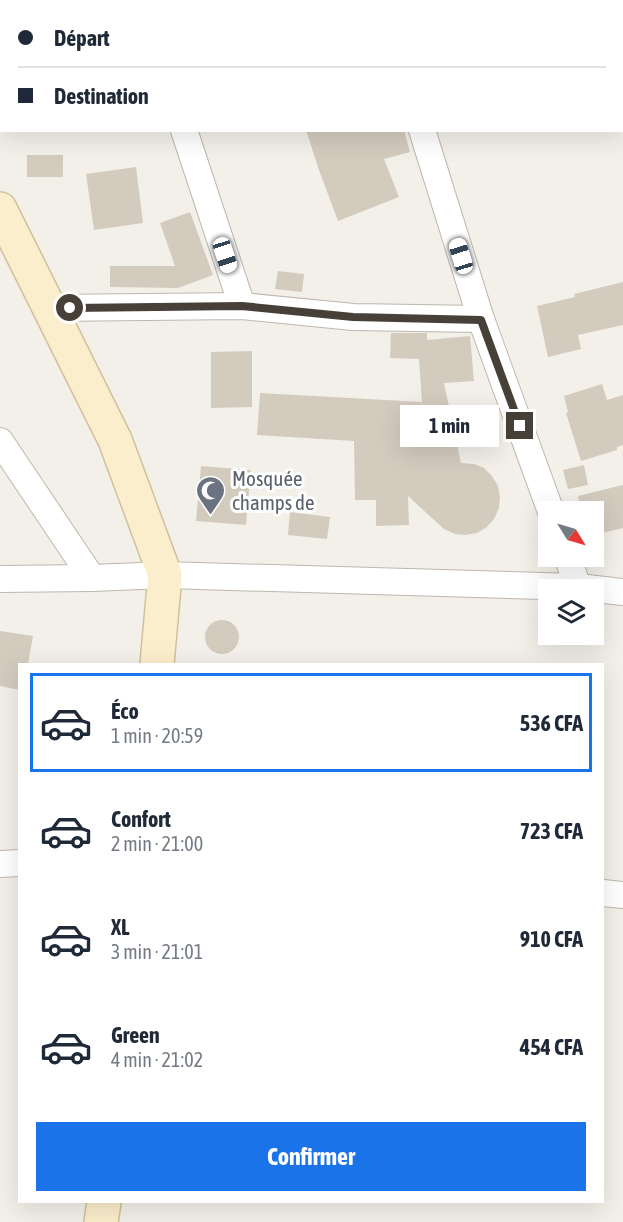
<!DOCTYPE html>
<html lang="fr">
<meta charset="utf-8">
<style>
:root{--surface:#fff;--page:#f2f2f3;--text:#1f2937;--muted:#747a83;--line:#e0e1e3;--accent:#1a73e8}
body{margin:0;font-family:"Asap Condensed",sans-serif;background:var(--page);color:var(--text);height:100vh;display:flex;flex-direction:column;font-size:22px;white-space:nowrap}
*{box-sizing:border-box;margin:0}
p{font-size:20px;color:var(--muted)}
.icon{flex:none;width:33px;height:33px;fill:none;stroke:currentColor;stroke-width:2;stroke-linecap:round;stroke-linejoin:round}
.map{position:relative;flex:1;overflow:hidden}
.drawer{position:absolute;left:18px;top:663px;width:586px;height:540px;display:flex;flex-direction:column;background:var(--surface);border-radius:0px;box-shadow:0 6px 24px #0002}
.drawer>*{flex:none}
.hud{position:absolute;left:0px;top:0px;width:624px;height:132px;box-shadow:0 6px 24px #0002;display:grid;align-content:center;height:132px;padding:0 18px;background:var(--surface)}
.needle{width:39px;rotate:127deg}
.controls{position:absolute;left:538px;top:501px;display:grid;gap:12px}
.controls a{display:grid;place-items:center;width:66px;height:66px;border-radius:0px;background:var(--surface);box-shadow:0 6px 24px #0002;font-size:30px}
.end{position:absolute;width:27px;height:27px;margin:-14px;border:8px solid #464038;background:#fff;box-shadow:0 0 0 3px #fff}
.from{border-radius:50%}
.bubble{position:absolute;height:42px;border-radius:0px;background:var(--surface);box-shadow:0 6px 24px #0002;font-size:20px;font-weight:700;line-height:42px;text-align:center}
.car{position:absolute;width:18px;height:36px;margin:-18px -9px;border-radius:8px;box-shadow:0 0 4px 2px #0007;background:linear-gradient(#fff 24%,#345 0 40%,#fff 0 76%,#345 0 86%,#fff 0)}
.hud b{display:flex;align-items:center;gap:21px;height:57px;font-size:22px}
.hud b+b{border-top:2px solid var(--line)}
.hud i{width:15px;height:15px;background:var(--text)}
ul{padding:10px 0 0;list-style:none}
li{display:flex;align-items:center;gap:18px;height:99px;margin:0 12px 9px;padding:0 6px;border:3px solid transparent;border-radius:0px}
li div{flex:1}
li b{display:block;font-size:22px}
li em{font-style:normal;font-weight:700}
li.active{border-color:var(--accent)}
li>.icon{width:54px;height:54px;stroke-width:1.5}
.action{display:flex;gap:12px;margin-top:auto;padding:12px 18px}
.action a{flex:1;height:69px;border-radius:0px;background:var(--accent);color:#fff;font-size:24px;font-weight:700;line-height:69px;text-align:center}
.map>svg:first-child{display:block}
</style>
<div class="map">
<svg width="623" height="1222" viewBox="0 0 623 1222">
<rect width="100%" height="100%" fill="#f3f0e9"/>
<g fill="#d4cbbf">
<polygon points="306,130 404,130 410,152 384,159 399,197 338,221 319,170"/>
<rect x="27" y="155" width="36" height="22"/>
<polygon points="136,167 143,223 94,230 86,174"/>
<polygon points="190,212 213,275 178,288 110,287 110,266 175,266 160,223"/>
<polygon points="278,271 304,274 302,292 275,289"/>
<polygon points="623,282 623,325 578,335 581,349 548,357 537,306 575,297 574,294"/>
<polygon points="391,333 427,333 427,340 470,336 474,381 444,383 461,463 474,464 484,468 492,476 498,486 500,497 499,508 494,519 487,527 477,533 466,535 455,534 444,529 408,496 409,525 376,526 376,500 355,500 354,441 257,435 260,393 422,402 419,359 390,358"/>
<polygon points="252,351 252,407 211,408 211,352"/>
<polygon points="602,384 607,400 623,395 623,445 617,447 617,450 581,461 566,413 568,412 564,396"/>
<polygon points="584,465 588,485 568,489 563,470"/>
<polygon points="201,466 251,470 246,525 196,521"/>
<polygon points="623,485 623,528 594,535 594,512 581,512 578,496"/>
<polygon points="290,512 330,517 327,539 288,535"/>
<circle cx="222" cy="637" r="17"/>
<polygon points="0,631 33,636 28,664 20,664 20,690 0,686"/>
</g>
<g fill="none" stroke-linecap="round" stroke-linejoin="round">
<defs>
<g id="street">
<polyline points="380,0 381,2"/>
<polyline points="622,67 623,67"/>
<polyline points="184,130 242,306"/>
<polyline points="422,130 481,319 551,512"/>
<polyline points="49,308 242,306 353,317 481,319"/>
<polyline points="0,441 92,578"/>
<polyline points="567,556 578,587"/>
<polyline points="0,579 92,578 165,575 578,587 623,592"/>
<polyline points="0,864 20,863"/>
<polyline points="603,893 623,895"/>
</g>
<g id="secondary">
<polyline points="0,209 115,440 165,575 157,664"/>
<polyline points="101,1222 104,1202"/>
</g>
</defs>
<use href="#street" stroke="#beb7ac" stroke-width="28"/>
<use href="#secondary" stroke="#cfc19c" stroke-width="36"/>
<use href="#street" stroke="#fff" stroke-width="26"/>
<use href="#secondary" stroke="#fbeecc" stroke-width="33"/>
</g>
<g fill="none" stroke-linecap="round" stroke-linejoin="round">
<polyline stroke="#464038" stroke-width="8" points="70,308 242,306 353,317 481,320 520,426"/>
</g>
<defs>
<symbol id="mosque-pin" viewBox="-11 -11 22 30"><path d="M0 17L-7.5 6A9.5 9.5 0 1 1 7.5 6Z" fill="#6b7280" stroke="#fff"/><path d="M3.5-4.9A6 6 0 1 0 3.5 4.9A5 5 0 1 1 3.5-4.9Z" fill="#fff"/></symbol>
</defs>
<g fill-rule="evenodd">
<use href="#mosque-pin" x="194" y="474" width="33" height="45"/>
</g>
<g text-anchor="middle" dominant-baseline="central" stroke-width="6" stroke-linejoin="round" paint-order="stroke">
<g font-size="21" fill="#5b616d" stroke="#fff" text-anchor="start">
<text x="232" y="478">Mosquée<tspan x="232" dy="24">champs de</tspan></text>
</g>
</g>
</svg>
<div class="controls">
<a><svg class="needle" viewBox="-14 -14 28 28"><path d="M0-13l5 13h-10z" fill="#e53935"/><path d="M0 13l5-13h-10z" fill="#747a83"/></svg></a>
<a><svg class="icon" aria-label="layers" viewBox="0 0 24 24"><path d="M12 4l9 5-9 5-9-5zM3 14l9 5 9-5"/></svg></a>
</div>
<i class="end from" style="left:70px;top:308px"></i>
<i class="end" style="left:520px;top:426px"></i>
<div class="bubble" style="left:400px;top:405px;width:99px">1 min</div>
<i class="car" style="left:225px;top:255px;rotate:162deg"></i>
<i class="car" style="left:461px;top:256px;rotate:343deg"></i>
<div class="hud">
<b><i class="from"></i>Départ</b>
<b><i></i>Destination</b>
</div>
<section class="drawer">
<ul>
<li class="active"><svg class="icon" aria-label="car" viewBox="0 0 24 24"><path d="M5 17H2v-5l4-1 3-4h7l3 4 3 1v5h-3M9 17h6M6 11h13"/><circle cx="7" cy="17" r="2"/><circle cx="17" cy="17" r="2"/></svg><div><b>Éco</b><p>1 min · 20:59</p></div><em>536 CFA</em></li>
<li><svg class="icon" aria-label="car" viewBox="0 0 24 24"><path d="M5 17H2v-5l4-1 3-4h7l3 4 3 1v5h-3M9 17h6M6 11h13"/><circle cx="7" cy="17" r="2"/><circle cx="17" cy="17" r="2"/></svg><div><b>Confort</b><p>2 min · 21:00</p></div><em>723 CFA</em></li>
<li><svg class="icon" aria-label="car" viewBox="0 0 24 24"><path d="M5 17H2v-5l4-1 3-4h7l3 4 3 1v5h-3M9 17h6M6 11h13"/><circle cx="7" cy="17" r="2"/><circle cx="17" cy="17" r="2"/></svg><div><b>XL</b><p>3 min · 21:01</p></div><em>910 CFA</em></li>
<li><svg class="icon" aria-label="car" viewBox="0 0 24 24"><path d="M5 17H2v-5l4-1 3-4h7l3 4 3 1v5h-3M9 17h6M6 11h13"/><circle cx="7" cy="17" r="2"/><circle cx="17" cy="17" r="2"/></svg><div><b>Green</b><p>4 min · 21:02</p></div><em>454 CFA</em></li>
</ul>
<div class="action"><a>Confirmer</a></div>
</section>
</div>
